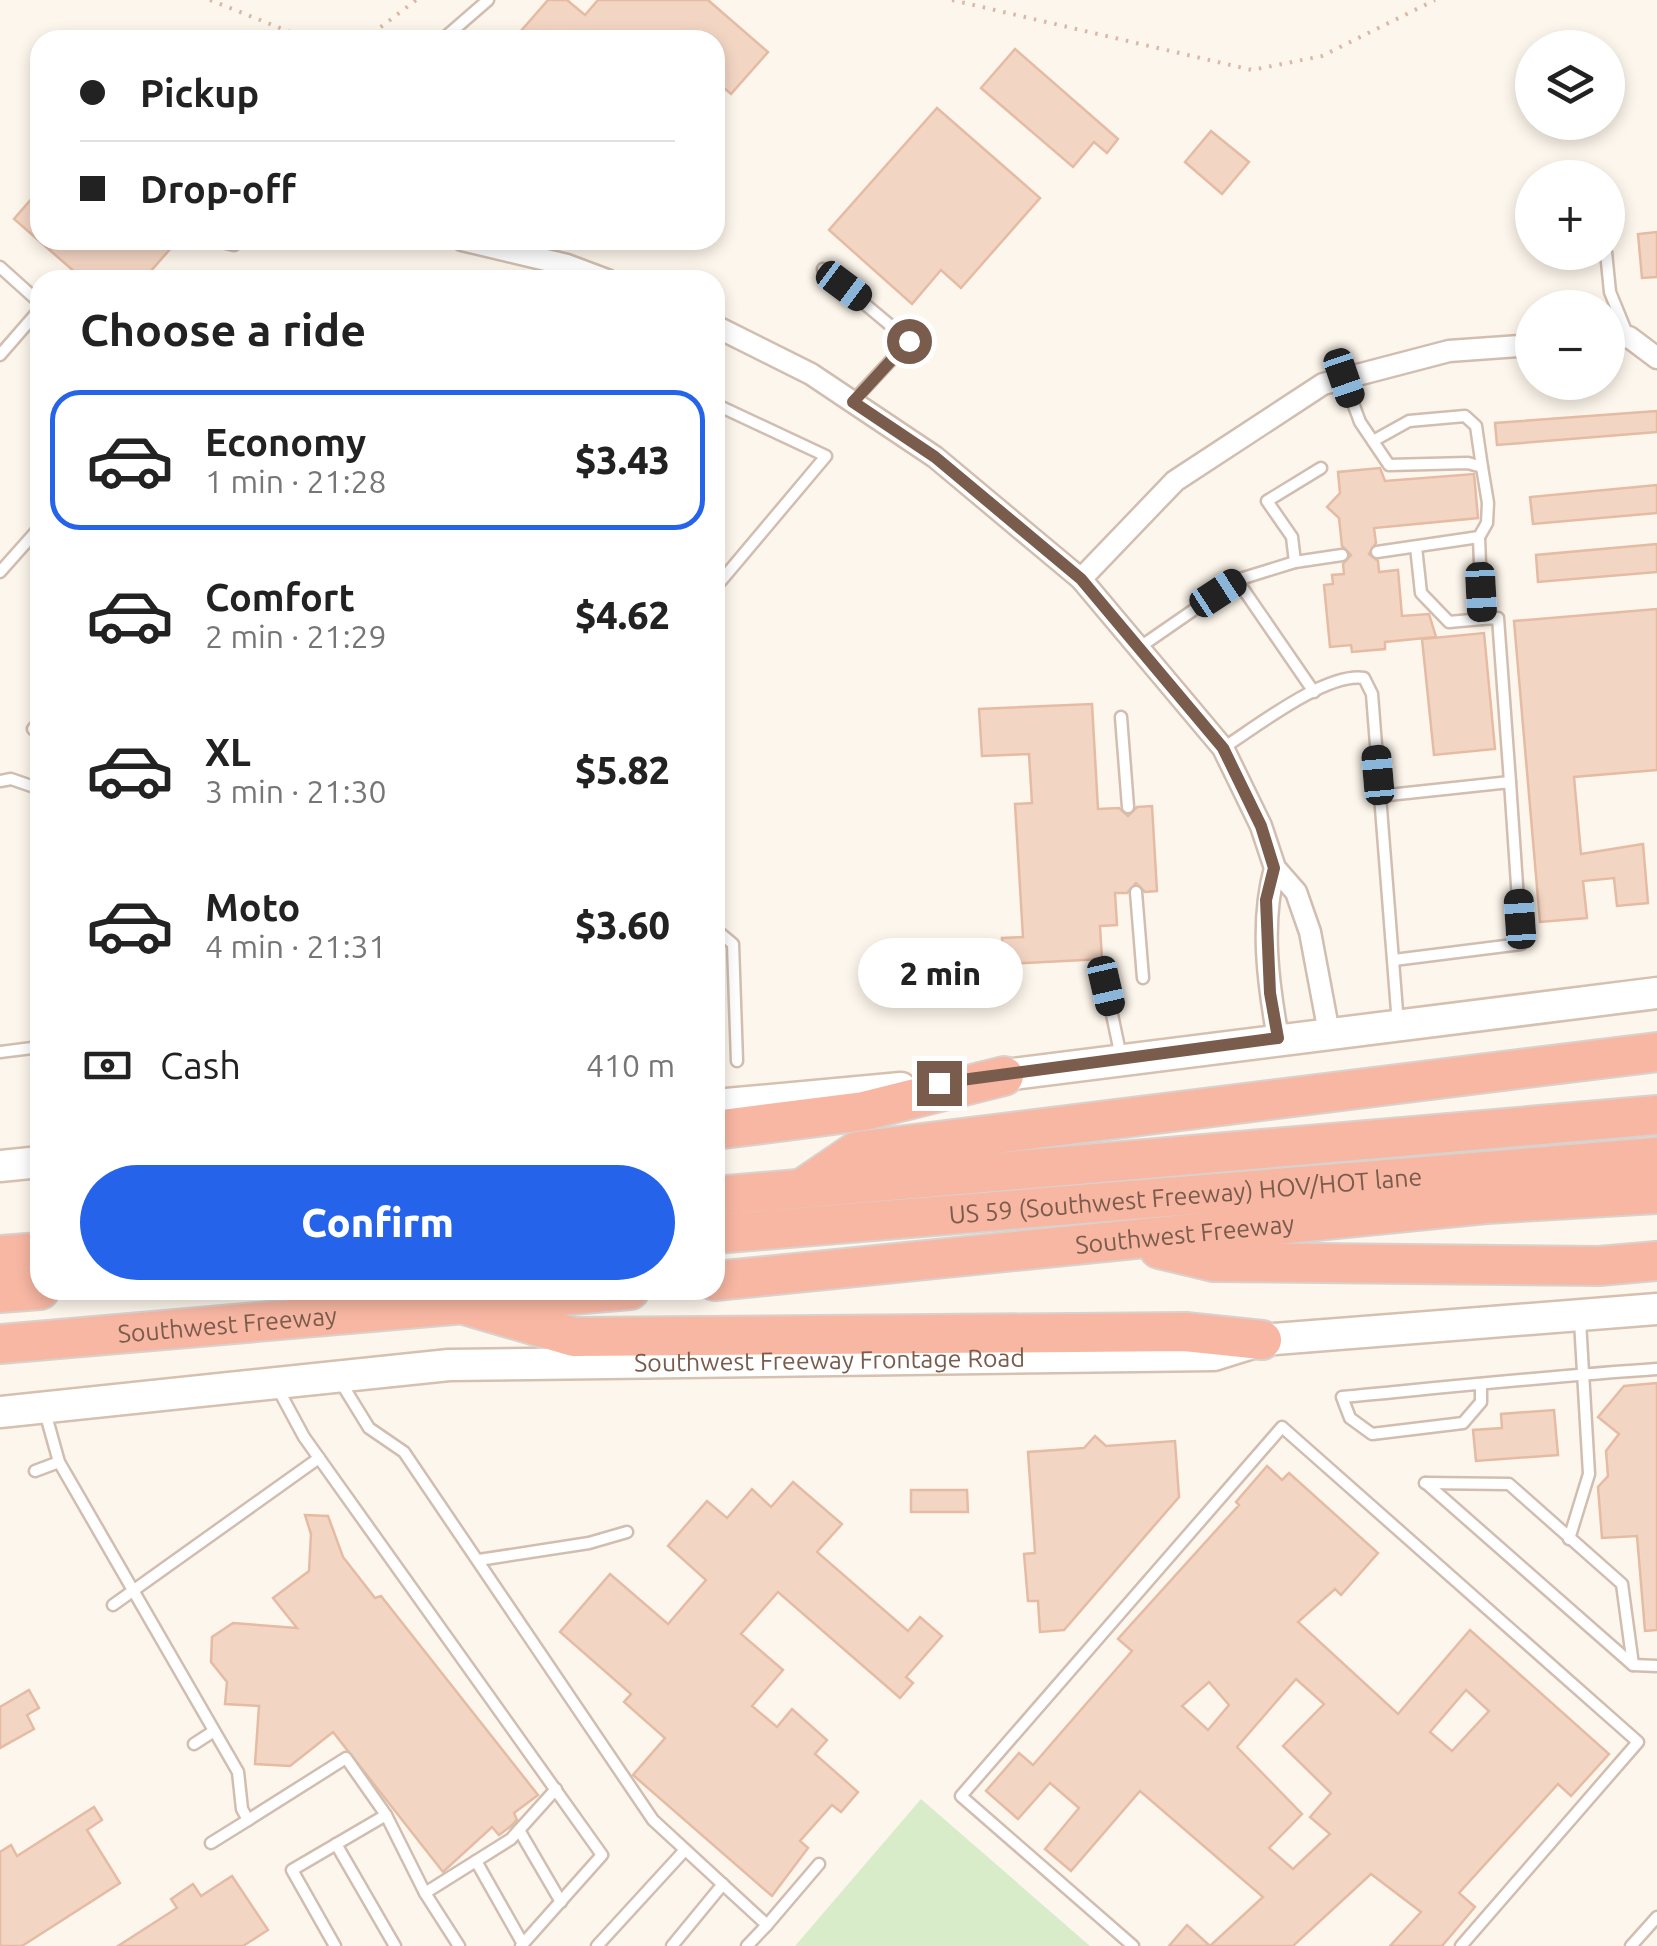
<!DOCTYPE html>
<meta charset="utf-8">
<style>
:root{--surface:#fff;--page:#f2f2f2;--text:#222;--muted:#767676;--line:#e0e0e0;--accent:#2563eb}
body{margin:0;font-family:Ubuntu,sans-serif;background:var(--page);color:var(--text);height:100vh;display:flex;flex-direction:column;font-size:38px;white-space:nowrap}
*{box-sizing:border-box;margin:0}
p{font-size:32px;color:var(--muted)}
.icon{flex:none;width:55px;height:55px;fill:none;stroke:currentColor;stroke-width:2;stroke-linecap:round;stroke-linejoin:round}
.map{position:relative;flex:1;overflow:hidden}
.sheet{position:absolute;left:30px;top:270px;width:695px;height:1030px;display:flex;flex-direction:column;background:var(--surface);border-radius:30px;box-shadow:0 5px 15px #0003}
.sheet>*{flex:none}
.banner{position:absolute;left:30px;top:30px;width:695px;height:220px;border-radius:30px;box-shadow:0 5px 15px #0003;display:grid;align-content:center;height:220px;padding:0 50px;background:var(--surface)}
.fabs{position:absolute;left:1515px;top:30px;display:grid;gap:20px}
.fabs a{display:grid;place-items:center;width:110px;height:110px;border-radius:50%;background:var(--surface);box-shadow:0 5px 15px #0003;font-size:50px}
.end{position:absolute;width:45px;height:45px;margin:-22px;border:12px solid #7a5c4d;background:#fff;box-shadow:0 0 0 5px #fff}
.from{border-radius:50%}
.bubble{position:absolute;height:70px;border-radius:35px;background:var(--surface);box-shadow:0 5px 15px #0003;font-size:32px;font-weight:800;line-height:70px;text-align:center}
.car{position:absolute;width:30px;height:60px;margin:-30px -15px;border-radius:12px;box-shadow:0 0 8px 2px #0007;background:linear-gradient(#222 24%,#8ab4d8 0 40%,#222 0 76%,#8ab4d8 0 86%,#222 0)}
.banner b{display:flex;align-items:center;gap:35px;height:95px;font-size:38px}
.banner b+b{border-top:2px solid var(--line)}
.banner i{width:25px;height:25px;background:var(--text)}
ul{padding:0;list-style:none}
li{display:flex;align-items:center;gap:30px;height:140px;margin:0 20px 15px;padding:0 30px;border:5px solid transparent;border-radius:30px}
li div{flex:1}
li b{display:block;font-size:38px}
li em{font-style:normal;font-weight:800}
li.on{border-color:var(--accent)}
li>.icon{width:90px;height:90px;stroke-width:1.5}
h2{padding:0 50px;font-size:45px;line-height:120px}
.pay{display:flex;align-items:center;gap:25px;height:110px;padding:0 50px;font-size:38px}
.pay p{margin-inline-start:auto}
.primary-button{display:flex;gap:20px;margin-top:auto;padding:20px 50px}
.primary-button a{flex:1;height:115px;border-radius:60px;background:var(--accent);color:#fff;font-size:40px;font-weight:800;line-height:115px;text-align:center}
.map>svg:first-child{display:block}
</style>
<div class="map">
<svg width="1657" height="1946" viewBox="0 0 1657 1946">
<rect width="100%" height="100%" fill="#fdf6ec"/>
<polygon fill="#d8ecc9" points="921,1799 1090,1946 795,1946"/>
<g fill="#f3d5c3" stroke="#e6bba3" stroke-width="2.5" fill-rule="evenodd">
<polygon points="548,0 567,0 585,15 598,0 708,0 768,52 731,94 715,80 715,40 513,40"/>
<polygon points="1015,49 1118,139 1107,153 1094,142 1073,167 981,88"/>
<polygon points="937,108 1040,198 961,288 941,270 912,304 829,230"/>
<polygon points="1211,131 1249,162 1222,194 1185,162"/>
<polygon points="40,189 40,240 178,240 143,280 84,280 14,219"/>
<polygon points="1657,232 1657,277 1642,278 1638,234"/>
<polygon points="1657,411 1657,432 1497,445 1495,423"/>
<polygon points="1380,468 1385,481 1474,474 1478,518 1374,528 1376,543 1369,554 1378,561 1379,572 1398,570 1402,616 1429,614 1436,637 1385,642 1385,649 1352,652 1351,645 1330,647 1324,585 1333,584 1332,575 1344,574 1343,564 1351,555 1342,546 1339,518 1327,507 1340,493 1338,472"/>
<polygon points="1657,485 1657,513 1533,524 1530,497"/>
<polygon points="1657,544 1657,572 1538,582 1536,555"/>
<polygon points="1657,609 1657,770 1574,777 1581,854 1643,844 1648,903 1617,906 1614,878 1583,881 1587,918 1540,922 1514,621"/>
<polygon points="1484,633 1495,749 1434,755 1422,639"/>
<polygon points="1092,704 1098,809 1119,808 1128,816 1137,807 1152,806 1157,891 1145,892 1136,883 1127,893 1115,893 1117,925 1100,926 1102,959 1004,964 1002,938 1023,937 1015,804 1032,803 1029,754 982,756 979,709"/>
<polygon points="1657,1383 1657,1630 1645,1631 1637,1536 1602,1538 1598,1487 1608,1476 1606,1451 1619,1434 1598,1417 1624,1386"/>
<polygon points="1554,1410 1558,1455 1476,1461 1473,1430 1502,1428 1501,1414"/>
<polygon points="1095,1436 1106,1446 1175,1441 1179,1497 1064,1630 1040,1632 1038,1601 1028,1601 1024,1554 1035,1553 1028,1452 1084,1448"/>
<path d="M1267,1466L1282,1480L1289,1473L1378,1553L1341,1595L1335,1589L1298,1622L1398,1714L1470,1630L1609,1754L1571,1796L1558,1784L1459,1893L1475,1907L1442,1946H1390L1421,1912L1371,1874L1293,1946H1169L1187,1925L1210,1946L1263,1897L1140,1791L1071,1871L1045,1849L1079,1808L1050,1783L1018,1819L986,1791L1019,1753L1033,1765L1132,1651L1118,1639L1239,1505L1236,1502ZM1296,1679L1324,1704L1283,1746L1331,1793L1310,1817L1330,1834L1293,1869L1269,1848L1302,1814L1237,1747ZM1209,1682L1229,1705L1208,1730L1182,1706ZM1466,1690L1489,1711L1452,1751L1430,1732Z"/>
<polygon points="793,1482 842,1524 817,1552 908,1631 920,1617 942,1636 906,1677 913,1683 900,1698 778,1592 741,1634 783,1670 752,1706 777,1727 792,1709 827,1740 815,1754 858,1792 841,1812 832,1805 800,1841 808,1848 772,1896 633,1775 665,1738 624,1702 631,1694 560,1632 610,1574 668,1624 706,1580 668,1546 707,1501 727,1518 752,1489 771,1507"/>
<polygon points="911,1490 967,1490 968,1512 911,1512"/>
<polygon points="305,1515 328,1516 343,1557 375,1598 381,1596 538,1795 514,1813 517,1820 511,1826 499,1835 492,1827 443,1872 333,1732 290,1766 255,1764 259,1706 225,1704 227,1682 211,1662 212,1637 233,1623 297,1628 273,1598 309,1571 311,1534"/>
<polygon points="29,1690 39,1708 27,1715 34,1729 0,1748 0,1707"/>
<polygon points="94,1807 102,1820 87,1830 120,1883 22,1946 0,1946 0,1852 11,1845 17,1856"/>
<polygon points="232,1876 268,1930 243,1946 118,1946 177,1908 171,1899 193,1884 201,1896"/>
</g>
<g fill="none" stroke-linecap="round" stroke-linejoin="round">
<defs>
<g id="lane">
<polyline points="442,40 488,0"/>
<polyline points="214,240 234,245 239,240"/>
<polyline points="1606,252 1610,292 1628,336"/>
<polyline points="0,267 40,303"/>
<polyline points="823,269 909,341 853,401"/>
<polyline points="0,355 40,309"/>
<polyline points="1344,379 1360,422 1389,465 1468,463 1482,467 1488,503 1487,523 1479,537 1482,619 1498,618 1510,782"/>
<polyline points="715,404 826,456 715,588"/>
<polyline points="1373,441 1409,421 1465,416 1476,426 1482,467"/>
<polyline points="1321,468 1267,501 1292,537 1295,562 1342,555"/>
<polyline points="1416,547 1421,593 1449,622 1482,619"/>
<polyline points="1377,552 1479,537"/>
<polyline points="0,572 40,527"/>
<polyline points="1237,580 1295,562"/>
<polyline points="1140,647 1237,580 1314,692"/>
<polyline points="1121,717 1128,807"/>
<polyline points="33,729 40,721"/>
<path d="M1223,748C1256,727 1326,672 1364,678L1372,694L1398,1024"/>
<polyline points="0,781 11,779 40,789"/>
<polyline points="1379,796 1510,782 1521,944 1394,960"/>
<polyline points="1136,892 1143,978"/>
<polyline points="715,929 733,944 737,1061"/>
<polyline points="1106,986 1121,1057"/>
<polyline points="0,1052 40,1047"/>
<polyline points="340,1381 369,1428 404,1452 653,1820 767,1925 819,1864"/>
<path d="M1481,1384V1402L1463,1423L1372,1434L1350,1418L1342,1397C1447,1387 1552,1376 1657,1369"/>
<polyline points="277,1387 304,1437 602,1855 521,1946"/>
<polyline points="45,1412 59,1462 238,1772 242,1809 248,1820 211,1843"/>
<polyline points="35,1471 59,1462"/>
<polyline points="1425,1483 1509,1484 1622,1584 1633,1665"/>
<polyline points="1426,1483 1633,1665 1657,1666"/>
<polyline points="1569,1539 1589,1474 1580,1321"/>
<polyline points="479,1560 589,1543 627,1532"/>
<polyline points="113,1605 319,1458"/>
<polyline points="194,1744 214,1731"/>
<polyline points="386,1815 425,1893 511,1839 556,1789"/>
<polyline points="248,1820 346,1758 386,1815 292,1870 335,1946"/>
<polyline points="519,1830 561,1902"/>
<polyline points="336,1844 395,1946"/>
<polyline points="476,1861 523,1944"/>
<polyline points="425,1893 459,1946"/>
<polyline points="597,1946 685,1850"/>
<polyline points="672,1946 723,1884"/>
<polyline points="747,1946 767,1925"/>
<polyline points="1133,1946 961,1796 1282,1427 1638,1742 1461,1946"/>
<polyline points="1631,1946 1657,1917"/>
</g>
<g id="street">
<polyline points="462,240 567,265 607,280"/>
<polyline points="715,326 811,374 935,457 1081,579 1223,748 1261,826 1275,868 1296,892 1310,932 1329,1033"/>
<polyline points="1608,339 1629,337 1657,358"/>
<polyline points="1081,579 1175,481 1323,384 1449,351 1532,345"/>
<path d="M1275,868C1260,923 1268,983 1278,1038"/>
</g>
<g id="secondary">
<polyline points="982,1078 1657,993"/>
<polyline points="715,1105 901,1088"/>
<polyline points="0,1166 40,1162"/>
<path id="s1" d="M0,1412L449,1365L1214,1355L1262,1340L1657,1309"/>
</g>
<g id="highway">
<polyline points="715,1130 864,1111 1004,1076"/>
<polyline points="804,1187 857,1151 1657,1052"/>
<polyline points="715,1196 1657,1115"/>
<path id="s2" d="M715,1234L1657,1157"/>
<polyline points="1159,1249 1214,1262 1599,1266 1657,1261"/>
<polyline points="0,1255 40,1252"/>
<path id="s3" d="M715,1281L1486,1204L1657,1194"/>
<polyline points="0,1293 40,1290"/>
<polyline points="468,1306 574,1337 1185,1332 1262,1340"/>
<path id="s4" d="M0,1344L630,1290"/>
</g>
</defs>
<use href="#lane" stroke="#d1beb0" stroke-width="15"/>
<use href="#street" stroke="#d1beb0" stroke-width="25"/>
<use href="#secondary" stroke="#d6c0b0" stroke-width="35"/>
<use href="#highway" stroke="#dad1cd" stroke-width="42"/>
<g stroke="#d9b8a5" stroke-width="4" stroke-dasharray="2.5 8" stroke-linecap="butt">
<polyline points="210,0 310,40"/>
<polyline points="952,0 1252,70 1322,56 1435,0"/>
<polyline points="364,40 416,0"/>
</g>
<use href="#lane" stroke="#fff" stroke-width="10"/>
<use href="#street" stroke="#fff" stroke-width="20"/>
<use href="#secondary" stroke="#fff" stroke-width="30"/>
<use href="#highway" stroke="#f7b7a3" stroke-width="38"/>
</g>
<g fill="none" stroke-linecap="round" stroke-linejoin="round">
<polyline stroke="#7a5c4d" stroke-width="12" points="909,341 853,402 935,457 1081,579 1223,748 1261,826 1274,868 1266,900 1270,993 1278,1038 939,1083"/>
</g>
<g text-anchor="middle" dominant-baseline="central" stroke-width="10" stroke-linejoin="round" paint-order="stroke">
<g font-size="25" fill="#7a5c4d" stroke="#fffaf3">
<text stroke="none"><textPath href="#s2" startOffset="472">US 59 (Southwest Freeway) HOV/HOT lane</textPath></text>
<text stroke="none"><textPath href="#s3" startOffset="472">Southwest Freeway</textPath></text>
<text stroke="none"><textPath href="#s4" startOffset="228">Southwest Freeway</textPath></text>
<text stroke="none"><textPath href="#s1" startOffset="832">Southwest Freeway Frontage Road</textPath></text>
</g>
</g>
</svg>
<div class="fabs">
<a><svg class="icon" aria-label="layers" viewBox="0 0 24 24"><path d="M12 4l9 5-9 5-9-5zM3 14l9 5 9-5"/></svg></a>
<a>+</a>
<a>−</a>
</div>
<i class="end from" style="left:909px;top:341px"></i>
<i class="end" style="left:939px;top:1083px"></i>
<div class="bubble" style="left:858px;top:938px;width:165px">2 min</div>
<i class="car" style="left:844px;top:286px;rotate:127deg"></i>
<i class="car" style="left:1344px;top:378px;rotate:161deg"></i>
<i class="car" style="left:1481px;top:592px;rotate:177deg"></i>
<i class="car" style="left:1218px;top:593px;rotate:57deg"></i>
<i class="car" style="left:1378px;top:775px;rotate:355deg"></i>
<i class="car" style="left:1520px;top:919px;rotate:356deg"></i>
<i class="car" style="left:1106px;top:986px;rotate:167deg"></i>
<div class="banner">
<b><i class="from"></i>Pickup</b>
<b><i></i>Drop-off</b>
</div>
<section class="sheet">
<h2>Choose a ride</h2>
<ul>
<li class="on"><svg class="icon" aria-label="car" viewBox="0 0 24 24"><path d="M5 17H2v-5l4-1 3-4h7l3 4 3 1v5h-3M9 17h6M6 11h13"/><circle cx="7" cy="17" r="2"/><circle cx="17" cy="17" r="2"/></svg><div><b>Economy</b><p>1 min · 21:28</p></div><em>$3.43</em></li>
<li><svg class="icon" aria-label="car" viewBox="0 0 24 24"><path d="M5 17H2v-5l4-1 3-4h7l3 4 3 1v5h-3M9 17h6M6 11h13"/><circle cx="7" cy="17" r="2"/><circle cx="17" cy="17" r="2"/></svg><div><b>Comfort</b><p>2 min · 21:29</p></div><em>$4.62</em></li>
<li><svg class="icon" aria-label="car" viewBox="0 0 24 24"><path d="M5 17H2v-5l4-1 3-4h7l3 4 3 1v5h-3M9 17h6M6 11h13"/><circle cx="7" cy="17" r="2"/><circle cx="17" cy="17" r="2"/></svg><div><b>XL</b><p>3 min · 21:30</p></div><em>$5.82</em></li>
<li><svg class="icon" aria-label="car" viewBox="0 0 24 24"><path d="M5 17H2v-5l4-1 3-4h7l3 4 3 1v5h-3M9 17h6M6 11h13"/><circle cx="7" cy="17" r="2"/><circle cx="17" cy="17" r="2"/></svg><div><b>Moto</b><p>4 min · 21:31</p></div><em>$3.60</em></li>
</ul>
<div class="pay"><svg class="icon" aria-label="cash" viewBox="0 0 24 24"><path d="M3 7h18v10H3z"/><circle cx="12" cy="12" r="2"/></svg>Cash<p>410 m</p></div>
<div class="primary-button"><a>Confirm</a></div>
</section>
</div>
